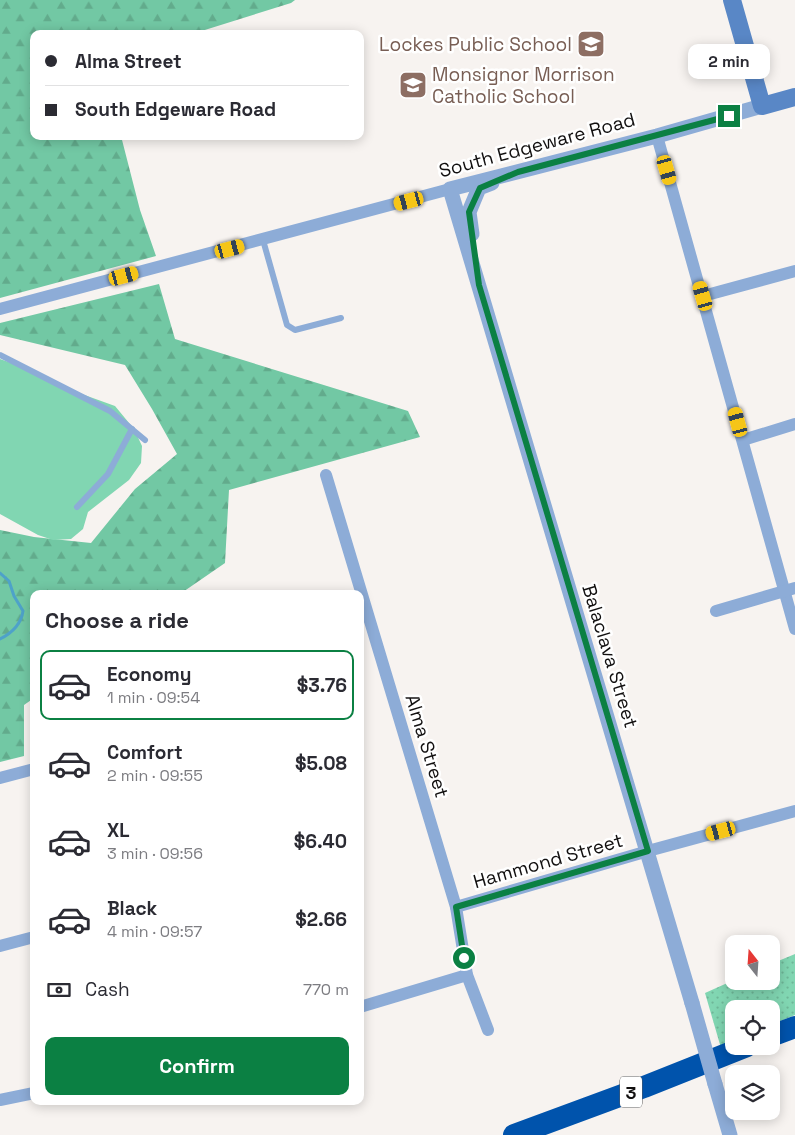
<!DOCTYPE html>
<meta charset="utf-8">
<style>
:root{--surface:#fff;--page:#f2f2f3;--text:#2b2b33;--muted:#7c7c81;--line:#e1e1e2;--accent:#0b8043}
body{margin:0;font-family:"Space Grotesk",sans-serif;background:var(--page);color:var(--text);height:100vh;display:flex;flex-direction:column;font-size:19px;white-space:nowrap}
*{box-sizing:border-box;margin:0}
p{font-size:16px;color:var(--muted)}
.icon{flex:none;width:28px;height:28px;fill:none;stroke:currentColor;stroke-width:2;stroke-linecap:round;stroke-linejoin:round}
.map{position:relative;flex:1;overflow:hidden}
.panel{position:absolute;left:30px;top:590px;width:334px;height:515px;display:flex;flex-direction:column;background:var(--surface);border-radius:10px;box-shadow:0 2px 12px #0003}
.panel>*{flex:none}
.guide{position:absolute;left:30px;top:30px;width:334px;height:110px;border-radius:10px;box-shadow:0 2px 12px #0003;display:grid;align-content:center;height:110px;padding:0 15px;background:var(--surface)}
.needle{width:32px;rotate:343deg}
.controls{position:absolute;left:725px;top:935px;display:grid;gap:10px}
.controls a{display:grid;place-items:center;width:55px;height:55px;border-radius:10px;background:var(--surface);box-shadow:0 2px 12px #0003;font-size:25px}
.end{position:absolute;width:22px;height:22px;margin:-11px;border:6px solid #0b8043;background:#fff;box-shadow:0 0 0 2px #fff}
.from{border-radius:50%}
.bubble{position:absolute;height:35px;border-radius:10px;background:var(--surface);box-shadow:0 2px 12px #0003;font-size:16px;font-weight:600;line-height:35px;text-align:center}
.car{position:absolute;width:15px;height:30px;margin:-15px -8px;border-radius:6px;box-shadow:0 0 4px 1px #0007;background:linear-gradient(#f5c518 24%,#345 0 40%,#f5c518 0 76%,#345 0 86%,#f5c518 0)}
.guide b{display:flex;align-items:center;gap:18px;height:48px;font-size:19px}
.guide b+b{border-top:1px solid var(--line)}
.guide i{width:12px;height:12px;background:var(--text)}
ul{padding:0;list-style:none}
li{display:flex;align-items:center;gap:15px;height:70px;margin:0 10px 8px;padding:0 5px;border:2px solid transparent;border-radius:10px}
li div{flex:1}
li b{display:block;font-size:19px}
li em{font-style:normal;font-weight:600}
li.current{border-color:var(--accent)}
li>.icon{width:45px;height:45px;stroke-width:1.5}
h2{padding:0 15px;font-size:22px;line-height:60px}
.pay{display:flex;align-items:center;gap:12px;height:55px;padding:0 15px;font-size:19px}
.pay p{margin-inline-start:auto}
.button{display:flex;gap:10px;margin-top:auto;padding:10px 15px}
.button a{flex:1;height:58px;border-radius:10px;background:var(--accent);color:#fff;font-size:20px;font-weight:600;line-height:58px;text-align:center}
.map>svg:first-child{display:block}
</style>
<div class="map">
<svg width="795" height="1135" viewBox="0 0 795 1135">
<defs>
<pattern id="grass-dots" width="8" height="8" patternUnits="userSpaceOnUse" patternTransform="scale(1.25)"><rect width="8" height="8" fill="#81d6b2"/><path d="M2 2h.1M6 6h.1" fill="none" stroke="#6eb798" stroke-width="1.8" stroke-linecap="round"/></pattern>
<pattern id="forest-firs" width="22" height="20" patternUnits="userSpaceOnUse" patternTransform="scale(1.25)"><rect width="22" height="20" fill="#72c8a4"/><path d="M5 1l3.5 6h-7zM16 11l3.5 6h-7z" fill="#62ab8c"/></pattern>
</defs>
<rect width="100%" height="100%" fill="#f7f3f0"/>
<polygon fill="url(#grass-dots)" points="795,954 795,1015 771,1025 771,1009 734,1009 734,1042 721,1048 705,993 734,980 771,981 771,964"/>
<g fill="url(#forest-firs)">
<polygon points="0,0 295,0 291,3 192,34 34,34 34,136 121,136 140,210 156,256 0,298"/>
<polygon points="159,284 175,339 408,411 420,437 229,490 225,563 180,594 34,594 34,698 24,705 24,756 0,762 0,530 34,537 91,543 135,489 177,454 152,409 125,365 0,335 0,323"/>
</g>
<polygon fill="#81d6b2" points="0,359 37,372 79,393 115,406 134,429 142,446 141,463 129,480 88,512 83,529 71,539 53,540 38,535 0,514"/>
<g fill="none" stroke-linecap="round" stroke-linejoin="round">
<path stroke="#4ea2c9" stroke-width="3" d="M0,573L9,581L14,596L23,611C21,625 12,633 0,639"/>
<g stroke="#8dacd7" stroke-width="6">
<polyline points="263,240 287,325 295,330 341,318"/>
<polyline points="0,355 110,411 145,440"/>
<polyline points="77,507 108,474 132,429"/>
</g>
<g stroke="#8dacd7" stroke-width="12">
<polyline points="657,136 795,629"/>
<polyline points="703,296 795,271"/>
<polyline points="0,309 450,189"/>
<polyline points="743,440 795,424"/>
<polyline points="326,475 456,907 467,975 488,1030"/>
<polyline points="716,611 795,588"/>
<polyline points="0,778 34,769"/>
<polyline points="456,907 648,851 795,811"/>
<polyline points="0,946 34,937"/>
<polyline points="360,1007 467,975"/>
<polyline points="0,1100 34,1093"/>
</g>
<g stroke="#8dacd7" stroke-width="15">
<polyline points="472,234 469,212 479,188 492,183"/>
<polyline points="692,1003 450,189 657,136 762,106"/>
<polyline points="715,1084 730,1135"/>
</g>
<polyline stroke="#5987c6" stroke-width="18" points="732,0 762,106 795,97"/>
<g stroke="#0053ac" stroke-width="22">
<polyline points="771,1036 795,1027"/>
<polyline points="514,1135 644,1087 747,1046"/>
</g>
<polyline stroke="#8dacd7" stroke-width="15" points="692,1003 715,1084"/>
</g>
<g fill="none" stroke-linecap="round" stroke-linejoin="round">
<polyline stroke="#0b8043" stroke-width="6" points="464,958 456,907 648,851 479,285 469,212 480,188 518,172 729,116"/>
</g>
<defs>
<symbol id="school-square" viewBox="-11 -11 22 22"><rect x="-9" y="-9" width="18" height="18" rx="4" fill="#8d6e63" stroke="#fff"/><path d="M0-5L7-2L0 1L-7-2ZM-4 1L0 2.5L4 1V4Q0 6-4 4Z" fill="#fff"/></symbol>
</defs>
<g fill-rule="evenodd">
<use href="#school-square" x="575" y="28" width="32" height="32"/>
<use href="#school-square" x="397" y="69" width="32" height="32"/>
</g>
<g text-anchor="middle" dominant-baseline="central" stroke-width="5" stroke-linejoin="round" paint-order="stroke">
<rect fill="#fff" stroke="#595858" stroke-width="1" x="620" y="1076.5" width="22" height="31" rx="4"/>
<g font-size="18" font-weight="bold" fill="#121010">
<text x="631" y="1092">3</text>
</g>
<g font-size="19" fill="#785e54" stroke="#fff" text-anchor="end">
<text x="572" y="44">Lockes Public School</text>
<text x="432" y="74" text-anchor="start">Monsignor Morrison<tspan x="432" dy="22">Catholic School</tspan></text>
</g>
<g font-size="19" fill="#121010" stroke="#fff">
<text transform="translate(537 145) rotate(-15)">South Edgeware Road</text>
<text transform="translate(610 656) rotate(73)">Balaclava Street</text>
<text transform="translate(427 746) rotate(73)">Alma Street</text>
<text transform="translate(548 861) rotate(-16)">Hammond Street</text>
</g>
</g>
</svg>
<div class="controls">
<a><svg class="needle" viewBox="-14 -14 28 28"><path d="M0-13l5 13h-10z" fill="#e53935"/><path d="M0 13l5-13h-10z" fill="#7c7c81"/></svg></a>
<a><svg class="icon" aria-label="locate" viewBox="0 0 24 24"><circle cx="12" cy="12" r="6"/><path d="M12 2v4M12 18v4M2 12h4M18 12h4"/></svg></a>
<a><svg class="icon" aria-label="layers" viewBox="0 0 24 24"><path d="M12 4l9 5-9 5-9-5zM3 14l9 5 9-5"/></svg></a>
</div>
<i class="end from" style="left:464px;top:958px"></i>
<i class="end" style="left:729px;top:116px"></i>
<div class="bubble" style="left:688px;top:44px;width:82px">2 min</div>
<i class="car" style="left:667px;top:170px;rotate:164deg"></i>
<i class="car" style="left:409px;top:201px;rotate:255deg"></i>
<i class="car" style="left:230px;top:249px;rotate:75deg"></i>
<i class="car" style="left:124px;top:276px;rotate:75deg"></i>
<i class="car" style="left:703px;top:296px;rotate:344deg"></i>
<i class="car" style="left:738px;top:422px;rotate:345deg"></i>
<i class="car" style="left:721px;top:831px;rotate:255deg"></i>
<div class="guide">
<b><i class="from"></i>Alma Street</b>
<b><i></i>South Edgeware Road</b>
</div>
<section class="panel">
<h2>Choose a ride</h2>
<ul>
<li class="current"><svg class="icon" aria-label="car" viewBox="0 0 24 24"><path d="M5 17H2v-5l4-1 3-4h7l3 4 3 1v5h-3M9 17h6M6 11h13"/><circle cx="7" cy="17" r="2"/><circle cx="17" cy="17" r="2"/></svg><div><b>Economy</b><p>1 min · 09:54</p></div><em>$3.76</em></li>
<li><svg class="icon" aria-label="car" viewBox="0 0 24 24"><path d="M5 17H2v-5l4-1 3-4h7l3 4 3 1v5h-3M9 17h6M6 11h13"/><circle cx="7" cy="17" r="2"/><circle cx="17" cy="17" r="2"/></svg><div><b>Comfort</b><p>2 min · 09:55</p></div><em>$5.08</em></li>
<li><svg class="icon" aria-label="car" viewBox="0 0 24 24"><path d="M5 17H2v-5l4-1 3-4h7l3 4 3 1v5h-3M9 17h6M6 11h13"/><circle cx="7" cy="17" r="2"/><circle cx="17" cy="17" r="2"/></svg><div><b>XL</b><p>3 min · 09:56</p></div><em>$6.40</em></li>
<li><svg class="icon" aria-label="car" viewBox="0 0 24 24"><path d="M5 17H2v-5l4-1 3-4h7l3 4 3 1v5h-3M9 17h6M6 11h13"/><circle cx="7" cy="17" r="2"/><circle cx="17" cy="17" r="2"/></svg><div><b>Black</b><p>4 min · 09:57</p></div><em>$2.66</em></li>
</ul>
<div class="pay"><svg class="icon" aria-label="cash" viewBox="0 0 24 24"><path d="M3 7h18v10H3z"/><circle cx="12" cy="12" r="2"/></svg>Cash<p>770 m</p></div>
<div class="button"><a>Confirm</a></div>
</section>
</div>
